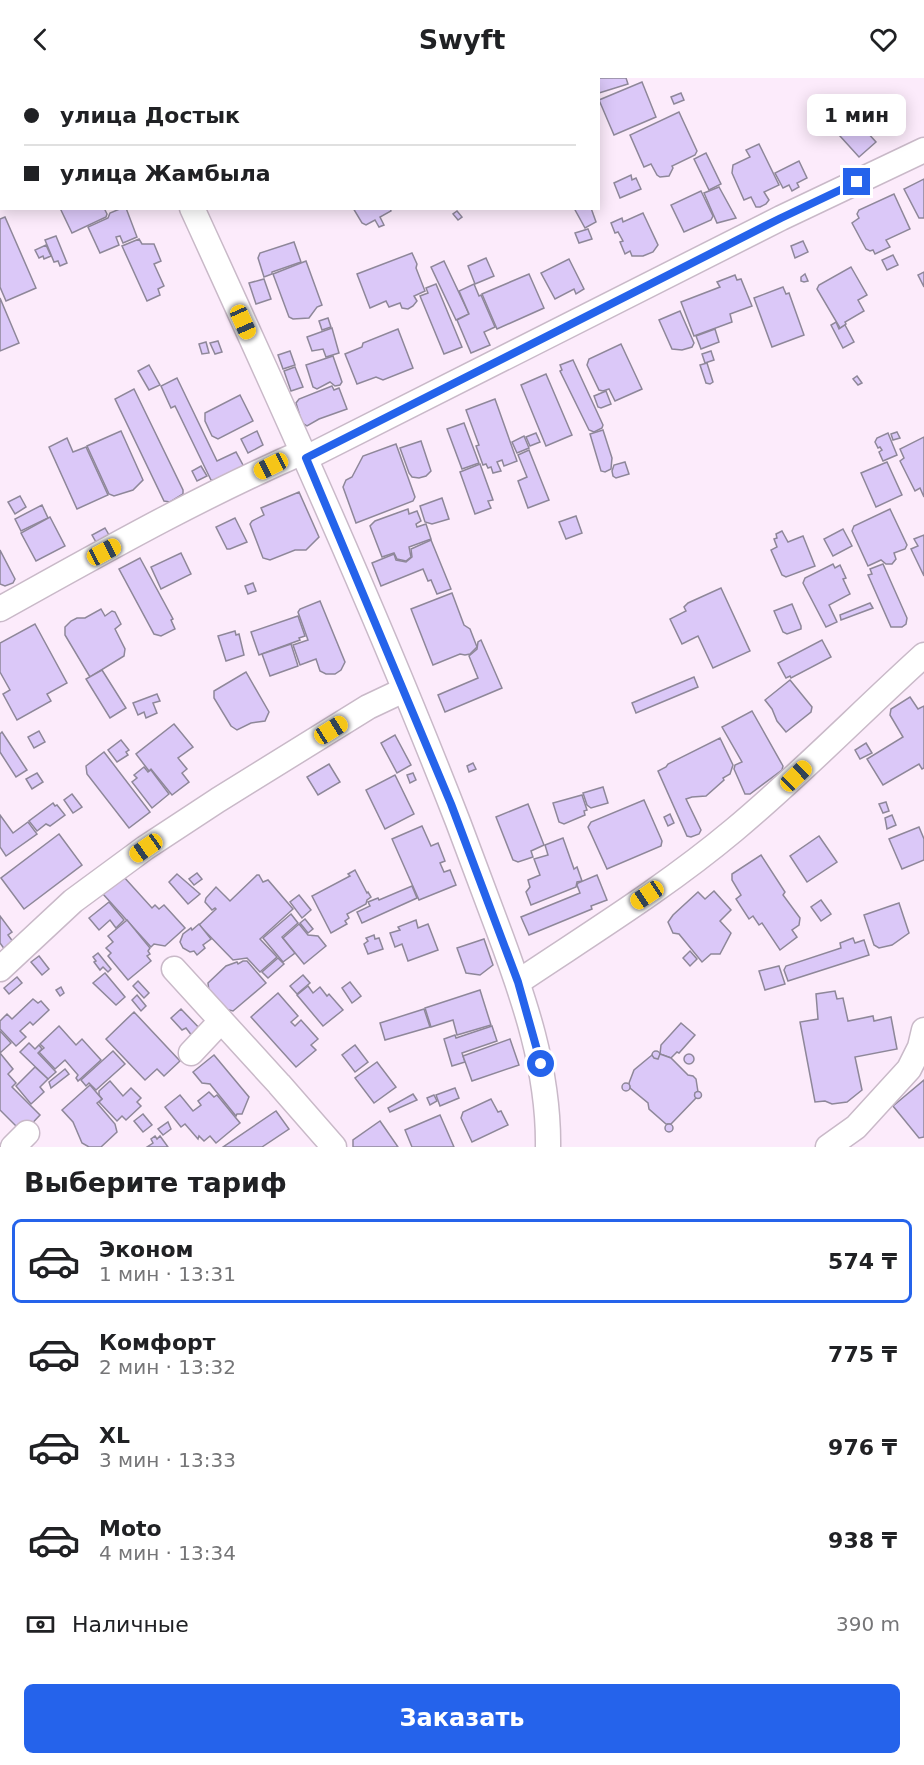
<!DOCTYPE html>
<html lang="ru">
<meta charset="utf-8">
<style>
:root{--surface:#fff;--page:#f2f2f2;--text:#202124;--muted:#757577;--line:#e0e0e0;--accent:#2563eb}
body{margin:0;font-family:"DejaVu Sans",sans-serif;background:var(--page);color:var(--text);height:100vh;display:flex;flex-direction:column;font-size:22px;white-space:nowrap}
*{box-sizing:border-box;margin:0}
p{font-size:20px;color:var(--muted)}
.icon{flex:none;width:33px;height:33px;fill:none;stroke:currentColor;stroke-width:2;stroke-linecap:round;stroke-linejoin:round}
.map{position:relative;height:1069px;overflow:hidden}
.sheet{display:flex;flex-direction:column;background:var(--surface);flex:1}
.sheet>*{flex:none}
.top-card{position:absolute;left:0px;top:0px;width:600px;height:132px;box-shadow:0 3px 15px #0003;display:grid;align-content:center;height:132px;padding:0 24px;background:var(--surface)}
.end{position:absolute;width:27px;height:27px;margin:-14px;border:8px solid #2563eb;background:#fff;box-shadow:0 0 0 3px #fff}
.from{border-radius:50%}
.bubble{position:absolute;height:42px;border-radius:9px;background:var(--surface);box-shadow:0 3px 15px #0003;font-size:20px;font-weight:700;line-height:42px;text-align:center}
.car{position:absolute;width:18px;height:36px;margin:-18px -9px;border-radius:8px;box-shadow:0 0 4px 2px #0007;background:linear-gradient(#f5c518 24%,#345 0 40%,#f5c518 0 76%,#345 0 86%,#f5c518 0)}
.top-card b{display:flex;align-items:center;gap:21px;height:57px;font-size:22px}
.top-card b+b{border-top:2px solid var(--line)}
.top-card i{width:15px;height:15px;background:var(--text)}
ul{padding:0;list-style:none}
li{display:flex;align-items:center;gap:18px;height:84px;margin:0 12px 9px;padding:0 12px;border:3px solid transparent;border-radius:9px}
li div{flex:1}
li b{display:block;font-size:22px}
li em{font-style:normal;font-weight:700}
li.on{border-color:var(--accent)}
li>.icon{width:54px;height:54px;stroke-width:1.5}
h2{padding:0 24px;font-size:27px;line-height:72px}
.pay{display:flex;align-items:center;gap:15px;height:66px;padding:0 24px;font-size:22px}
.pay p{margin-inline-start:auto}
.action{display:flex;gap:12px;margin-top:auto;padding:12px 24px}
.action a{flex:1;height:69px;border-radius:9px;background:var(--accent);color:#fff;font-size:24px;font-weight:700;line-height:69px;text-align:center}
header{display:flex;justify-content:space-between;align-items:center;height:78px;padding:0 24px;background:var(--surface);font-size:27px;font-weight:700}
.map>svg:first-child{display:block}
</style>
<header><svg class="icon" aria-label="back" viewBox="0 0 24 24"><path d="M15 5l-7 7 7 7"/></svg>Swyft<svg class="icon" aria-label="heart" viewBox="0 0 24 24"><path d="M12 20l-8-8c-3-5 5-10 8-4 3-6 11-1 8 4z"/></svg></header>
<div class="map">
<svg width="924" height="1069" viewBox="0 0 924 1069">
<rect width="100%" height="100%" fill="#fcebfb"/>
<g fill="#dbc8f8" stroke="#8e8799" stroke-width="1.5">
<polygon points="14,0 84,0 85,2 15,2"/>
<polygon points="339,0 401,0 340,2"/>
<polygon points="594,0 626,0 628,6 599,15 598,2"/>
<polygon points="642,4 656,39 614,57 599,22"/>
<polygon points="681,15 684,22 674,26 671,19"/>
<polygon points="679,34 697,73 695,77 672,88 673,90 669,98 660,99 657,97 651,86 644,89 630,57"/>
<polygon points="857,43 876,64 859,79 840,58"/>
<polygon points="759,66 779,107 764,114 769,122 766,126 760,129 756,129 751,119 744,122 732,95 733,87 750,79 746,72"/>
<polygon points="706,75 721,106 709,112 694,81"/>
<polygon points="799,83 807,100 797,105 799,109 792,113 789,107 783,110 775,95"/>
<polygon points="631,97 632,102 636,100 641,111 620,120 614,105"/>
<polygon points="924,101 924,140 919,140 904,111"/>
<polygon points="719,109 736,140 717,145 704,115"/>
<polygon points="701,113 713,138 711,142 684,154 671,127"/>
<polygon points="894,116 910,151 886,162 890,169 875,176 873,172 870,173 866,171 852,145 859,140 857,136 859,132"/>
<polygon points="60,130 104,130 107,136 106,139 72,155"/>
<polygon points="122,130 126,130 137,159 123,165 120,158 116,159 119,167 100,175 88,149 108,140 110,135"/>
<polygon points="353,130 390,130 391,133 380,139 384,147 379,149 375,142 366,147 362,145"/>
<polygon points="574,130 591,130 596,144 585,150"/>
<polygon points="457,133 462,139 458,142 453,136"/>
<polygon points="643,135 658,167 653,174 643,178 632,178 630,173 625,176 620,164 623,163 618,154 615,155 611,145 622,140 623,144"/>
<polygon points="5,139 36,210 6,223 0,209 0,141"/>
<polygon points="588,151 592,161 579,165 575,155"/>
<polygon points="56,158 67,185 60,188 58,183 54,184 45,162"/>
<polygon points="139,161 142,166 154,166 161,183 154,186 164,208 158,211 160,217 147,223 122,168"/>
<polygon points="803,163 808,174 795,180 791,168"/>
<polygon points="294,164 301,184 272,194 272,196 264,199 258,180 260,175"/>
<polygon points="46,167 51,178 44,181 43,178 39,180 35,172"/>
<polygon points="412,175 417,186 416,190 425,213 414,218 417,223 413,228 408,231 402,230 400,225 389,229 386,223 370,230 357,196"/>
<polygon points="893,177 898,187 887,192 882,182"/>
<polygon points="486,180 494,198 475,206 468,188"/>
<polygon points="569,181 584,211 576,216 574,211 555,221 541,195"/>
<polygon points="306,183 322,227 317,229 309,240 293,241 289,239 273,196"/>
<polygon points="444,183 469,236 456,242 431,189"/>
<polygon points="851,189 867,217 858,222 864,233 845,244 846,246 840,250 817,211 819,207"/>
<polygon points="924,194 924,209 918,197"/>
<polygon points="529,196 544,230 497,251 482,216"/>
<polygon points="805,196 808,203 804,204 801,203 801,199"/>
<polygon points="735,197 737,202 741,201 752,228 730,236 732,244 694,258 681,224 720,209 717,204"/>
<polygon points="264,201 271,221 256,226 249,205"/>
<polygon points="436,206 462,269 444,276 420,218 428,215 426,210"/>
<polygon points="474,206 479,218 481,217 495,249 484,254 490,267 471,275 457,242 469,236 459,213"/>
<polygon points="783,209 786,216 789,215 804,257 772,269 754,220"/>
<polygon points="0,220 19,265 0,273"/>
<polygon points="680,233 694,265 692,269 682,272 672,271 659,242"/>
<polygon points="328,240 331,249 322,252 319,243"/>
<polygon points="836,244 839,251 845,247 854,264 843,270 831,247"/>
<polygon points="332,250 339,275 326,279 323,271 312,273 307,259"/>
<polygon points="398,251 413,290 383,302 376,299 357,306 345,276 362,269 363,265"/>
<polygon points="715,251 719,264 701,271 696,258"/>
<polygon points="218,263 222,274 215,276 210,265"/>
<polygon points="206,264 209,275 202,276 199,266"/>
<polygon points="621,266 642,311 615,323 609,311 603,313 599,312 587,287 589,281"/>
<polygon points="290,273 295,287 283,291 278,277"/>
<polygon points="711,273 714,282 705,285 702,276"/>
<polygon points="333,278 342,304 340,307 335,308 330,304 317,311 313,309 306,287"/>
<polygon points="573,282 603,347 602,350 594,354 589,352 560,293 562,292 560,287"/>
<polygon points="707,285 713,304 710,306 706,305 700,287"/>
<polygon points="149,287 160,307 149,312 138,293"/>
<polygon points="295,289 303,309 291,313 284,293"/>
<polygon points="546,296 572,357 546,368 521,307"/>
<polygon points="857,298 862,305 858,307 853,301"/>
<polygon points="177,300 217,383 236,374 244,389 217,402 211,402 175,328 171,330 161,308"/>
<polygon points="332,308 334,312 339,310 347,331 319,341 307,348 302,345 296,325 299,321"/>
<polygon points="134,311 183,412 183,416 170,424 164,423 115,321"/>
<polygon points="606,313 611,326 601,330 598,329 594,318"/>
<polygon points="240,317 253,343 218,361 212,358 205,343 205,335"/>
<polygon points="495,321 517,383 504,388 502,382 497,384 501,393 493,395 491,389 488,390 486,386 483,387 476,368 479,367 466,332"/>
<polygon points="464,345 479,385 462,391 447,351"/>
<polygon points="603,352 612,380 611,391 605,394 601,393 590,356"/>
<polygon points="121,353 143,402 133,412 114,418 109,416 87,368"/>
<polygon points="257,353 263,367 248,375 241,361"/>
<polygon points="897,354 900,360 893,362 891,356"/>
<polygon points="536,355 540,364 530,368 526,359"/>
<polygon points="888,355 897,377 883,383 879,374 882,372 880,369 878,370 875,364 877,360"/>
<polygon points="524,358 529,370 517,375 512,364"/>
<polygon points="924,359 924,419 920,410 915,413 900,383 904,380 900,371"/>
<polygon points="67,360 73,374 86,369 108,417 77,431 49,369"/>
<polygon points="421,363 431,393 426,398 419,400 412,399 409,395 400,370"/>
<polygon points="396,366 415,419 413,423 356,445 343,409 346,402 352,399 363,378"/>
<polygon points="529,372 549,422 528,430 518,403 527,399 518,377"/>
<polygon points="625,384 629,396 616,400 613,398 612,393 614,387"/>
<polygon points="887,384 902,417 876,429 861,395"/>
<polygon points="480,386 493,422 488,423 491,430 475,436 460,394"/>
<polygon points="201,388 207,398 197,403 192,393"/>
<polygon points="299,414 319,459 306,472 295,472 270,482 263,480 250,446 252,443 264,437 261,430"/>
<polygon points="20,418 26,429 15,436 8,424"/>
<polygon points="442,420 449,441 432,446 425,444 420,428"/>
<polygon points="42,427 48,440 21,453 15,441"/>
<polygon points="408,431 409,436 417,433 421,443 416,446 417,449 426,446 431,461 409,469 411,479 406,483 397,481 394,475 382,479 370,448 375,443"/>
<polygon points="890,431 907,467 905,471 894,475 896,481 892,486 886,486 881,482 868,488 852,453 854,448"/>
<polygon points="576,438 582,455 566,461 559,444"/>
<polygon points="50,439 65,468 36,483 21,455"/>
<polygon points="235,440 247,464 230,471 227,471 216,449"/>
<polygon points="105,450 109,457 96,464 92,457"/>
<polygon points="843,451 852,468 833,478 824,461"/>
<polygon points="782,453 788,464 803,458 815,488 786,499 782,497 771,472 777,469 774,461 777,460 776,456"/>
<polygon points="924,457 924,498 911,471 918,468 914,461"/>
<polygon points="431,462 451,511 437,516 431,502 428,503 423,491 381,508 372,485 394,476 396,482 406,484 412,479 411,471"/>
<polygon points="0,472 15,501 13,505 5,508 0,506"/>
<polygon points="181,475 191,496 161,511 151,489"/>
<polygon points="140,480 173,541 171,542 175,551 161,558 154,556 119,491"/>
<polygon points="833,486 835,490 840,487 846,500 843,501 850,516 829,527 837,544 826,549 803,505 805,500"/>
<polygon points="883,486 907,540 906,546 902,549 891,549 868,497 872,496 870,491"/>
<polygon points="253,505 256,513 248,516 245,508"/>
<polygon points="721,510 750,573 713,590 698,558 682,566 670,541 686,533 684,529 688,525"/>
<polygon points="452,515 464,547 470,551 477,569 470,576 465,577 460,576 433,587 411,531"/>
<polygon points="320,523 345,584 341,592 335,596 326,596 320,593 316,581 300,587 293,567 308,562 298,534 300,531"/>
<polygon points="870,525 873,530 841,542 840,537"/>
<polygon points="792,526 801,548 801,551 787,556 783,554 774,533"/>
<polygon points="101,531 105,538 112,533 115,534 121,546 115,551 125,571 124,578 90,599 65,557 65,549 71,543 77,540 85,540"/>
<polygon points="298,538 305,558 299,560 300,562 259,577 251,554"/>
<polygon points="35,546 67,605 47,616 51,623 17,642 3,616 10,612 0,594 0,565"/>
<polygon points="235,553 236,557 239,556 244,577 226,583 218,558"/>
<polygon points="481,562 502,610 445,634 438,617 478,600 469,578 477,571 478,564"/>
<polygon points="822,562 831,579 791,600 790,598 786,600 778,585"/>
<polygon points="291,566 298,588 270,598 262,576"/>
<polygon points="102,592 126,630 110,640 86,601"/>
<polygon points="246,594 269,634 265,643 251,645 237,652 231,648 214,620 214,613"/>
<polygon points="694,599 698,609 636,635 632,625"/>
<polygon points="790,602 812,629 811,634 786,654 777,643 772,631 765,622"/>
<polygon points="157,616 160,623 153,625 157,635 146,640 144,634 138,637 133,625"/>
<polygon points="910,619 918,631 924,628 924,690 922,691 919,686 883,707 867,681 903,659 890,637 891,631"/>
<polygon points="752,633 783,688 782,692 750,716 745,716 734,691 735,687 742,684 722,649"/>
<polygon points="174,646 193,669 178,680 187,691 182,695 189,704 172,717 151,691 149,693 136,676"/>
<polygon points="39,653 45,664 34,670 28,659"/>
<polygon points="2,654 27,692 16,699 0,674 0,656"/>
<polygon points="395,657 411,687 397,695 381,665"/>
<polygon points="720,660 733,687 730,696 723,700 724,702 706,718 692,719 686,721 701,752 699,756 691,759 687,758 658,693 666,689 668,686"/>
<polygon points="121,662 129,672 126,674 128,677 117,684 108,672"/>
<polygon points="866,665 872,675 860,681 855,672"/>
<polygon points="104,674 150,734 129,750 87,696 86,688"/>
<polygon points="473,685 476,691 469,694 467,688"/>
<polygon points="329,686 340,704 318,717 307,699"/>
<polygon points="144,689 148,694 151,692 169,716 152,730 132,704 137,700 134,697"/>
<polygon points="37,695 43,704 32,711 26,701"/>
<polygon points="413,695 416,702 410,705 407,697"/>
<polygon points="395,697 414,736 385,751 366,712"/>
<polygon points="603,709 608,725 591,730 587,727 583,715"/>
<polygon points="72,716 82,729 73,735 64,722"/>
<polygon points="582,717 587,732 584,733 585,737 564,746 559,744 553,725"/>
<polygon points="644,722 662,763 661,768 607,791 588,749 591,744"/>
<polygon points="886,724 889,733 883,735 879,726"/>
<polygon points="53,725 55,728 57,727 65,737 50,748 46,746 37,753 29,743"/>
<polygon points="528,726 544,767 531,773 533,779 518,784 513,782 496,739"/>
<polygon points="670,736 674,745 668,748 664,739"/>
<polygon points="0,737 13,755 28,744 37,756 6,778 0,769"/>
<polygon points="892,737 896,747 887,751 885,740"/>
<polygon points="422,748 431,768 438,765 445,783 440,785 444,794 450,792 456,807 419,822 392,761"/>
<polygon points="919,749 924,761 924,782 902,791 889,761"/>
<polygon points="59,756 82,787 24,831 1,800"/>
<polygon points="819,758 837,784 807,804 790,778"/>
<polygon points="563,760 574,791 577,789 582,803 577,804 576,809 531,827 526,814 530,809 528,802 540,797 534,781 548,777 545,767"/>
<polygon points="761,777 785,814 783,817 800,840 799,847 792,852 797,859 780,872 762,845 759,847 753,838 749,841 736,821 741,817 732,802 732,796"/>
<polygon points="355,792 367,815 368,814 371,819 367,822 366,826 347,836 349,840 345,843 347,846 331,855 312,818 350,798 348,796"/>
<polygon points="197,795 202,801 194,807 189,801"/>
<polygon points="177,796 200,816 188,826 169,804"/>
<polygon points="257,797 259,797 263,804 268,802 293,831 260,861 277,879 260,894 247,880 233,882 199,847 216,831 215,830 212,832 205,824 206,820 216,809 230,823"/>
<polygon points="597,797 607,822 591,828 592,831 529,857 521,839 580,815 577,807 578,805"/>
<polygon points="123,798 152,830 155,827 159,831 164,827 185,850 165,868 154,866 151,869 103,816"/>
<polygon points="412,808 417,820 362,845 357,834 370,828 368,824 378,820 379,822"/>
<polygon points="714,813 731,832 720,843 731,855 720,876 711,876 702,884 679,856 673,855 668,844 673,837 698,814 705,821"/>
<polygon points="299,817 311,832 302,840 290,824"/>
<polygon points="821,822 831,836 821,843 811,829"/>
<polygon points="109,824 124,842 116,850 110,842 99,852 89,840"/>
<polygon points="899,825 909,855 892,867 879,870 874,867 864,837"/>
<polygon points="291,836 298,845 282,859 295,875 283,884 263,860"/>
<polygon points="0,838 12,854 8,857 14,865 5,872 0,865"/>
<polygon points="305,841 313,851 308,855 300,845"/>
<polygon points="127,842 150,870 148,873 150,876 147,878 151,883 128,902 108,878 111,875 106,870 113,864 108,858"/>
<polygon points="416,842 418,850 428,846 438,872 408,883 402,866 395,869 390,855 400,852 398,849"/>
<polygon points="199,846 211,861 203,867 205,870 197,877 194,873 190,874 183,870 180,864 183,856 191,850 192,852"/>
<polygon points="299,846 308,857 318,858 326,868 304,886 283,860"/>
<polygon points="374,857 375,861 379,860 383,871 368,876 364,866 368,863 366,860"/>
<polygon points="853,860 855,865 864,862 869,877 788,903 784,892 786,888 841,870 840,865"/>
<polygon points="484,861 493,887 480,897 466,895 457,870"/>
<polygon points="690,873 697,881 690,888 683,880"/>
<polygon points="98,875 111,891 108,894 103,889 100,892 94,884 96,883 93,879"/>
<polygon points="39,878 49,891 42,897 31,884"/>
<polygon points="278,880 284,886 268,900 262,894"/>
<polygon points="243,883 247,883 266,905 233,933 225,931 209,913 208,905 226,888 237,884 238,886"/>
<polygon points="779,888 785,906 765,912 759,893"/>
<polygon points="105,895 125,919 116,927 93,905"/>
<polygon points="303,897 310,905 297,916 290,908"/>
<polygon points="17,899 22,905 9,916 4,910"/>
<polygon points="138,903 149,915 144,920 133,908"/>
<polygon points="350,904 361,918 352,925 342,910"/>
<polygon points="308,908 313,915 320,909 327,918 329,916 343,932 323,948 297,917"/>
<polygon points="61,909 64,915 60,918 56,912"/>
<polygon points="480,912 491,947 457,957 453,942 431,949 425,930"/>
<polygon points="835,913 837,921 843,920 848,943 873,938 874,943 891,939 897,971 855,979 862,1012 847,1024 832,1026 825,1023 815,1024 800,944 818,941 816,916"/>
<polygon points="278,915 298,938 291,944 295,948 301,942 318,961 311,967 316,972 296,989 251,939"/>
<polygon points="137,917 146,928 141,933 132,922"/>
<polygon points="33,921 38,925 41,923 49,932 33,947 30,944 20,953 26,959 16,968 0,951 0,943 7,936 12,941"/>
<polygon points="181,931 204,955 196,963 186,950 182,952 171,940"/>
<polygon points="424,931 430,949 385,962 380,945"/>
<polygon points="134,934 180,983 164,998 157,991 145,1002 106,961"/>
<polygon points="681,945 695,957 679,975 677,974 671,980 660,976 661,967"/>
<polygon points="59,948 76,967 82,961 101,982 78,1003 76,1000 78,997 65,982 55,991 39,974 44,970 40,966"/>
<polygon points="492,948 497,963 462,975 465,984 452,988 444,961 455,957 456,960"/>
<polygon points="0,953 11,965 0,975 13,991 8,996 16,1005 12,1009 40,1037 23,1055 0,1032"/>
<polygon points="510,961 519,987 472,1003 463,978"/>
<polygon points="29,965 35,971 39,967 42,971 38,975 56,994 48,1001 20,974"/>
<polygon points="355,967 368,984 355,994 342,977"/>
<polygon points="113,973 125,986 96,1012 89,1005 86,1008 81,1002"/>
<circle cx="656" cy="977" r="4"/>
<polygon points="660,976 671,980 688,997 693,998 696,1001 698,1014 695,1015 696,1020 671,1046 666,1046 649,1031 648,1025 630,1010 629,1005 634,992 652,977 654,980 658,981"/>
<circle cx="689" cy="981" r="5"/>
<polygon points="214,977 249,1019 242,1036 237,1036 236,1038 210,1006 202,1005 193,994"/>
<polygon points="377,984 396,1009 374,1025 355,1000"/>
<polygon points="35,989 48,1001 40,1009 44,1014 31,1026 16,1008"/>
<polygon points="65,991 69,996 51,1010 49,1004"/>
<polygon points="924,1002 924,1059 919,1060 893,1028"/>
<polygon points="110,1003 123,1018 131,1010 141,1020 137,1024 141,1028 126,1042 122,1038 117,1043 99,1024 102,1021 99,1017 99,1013"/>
<circle cx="626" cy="1009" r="4"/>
<polygon points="90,1007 102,1021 97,1025 115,1046 117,1054 101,1069 89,1069 82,1065 73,1044 62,1032"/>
<polygon points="455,1010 459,1020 440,1028 436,1017"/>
<circle cx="698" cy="1017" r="3.5"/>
<polygon points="209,1014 214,1019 217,1017 240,1045 216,1065 210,1058 204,1063 199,1058 198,1061 185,1046 181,1049 165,1029 180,1017 193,1033 201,1027 198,1023"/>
<polygon points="413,1016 417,1022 390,1034 388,1030"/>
<polygon points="434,1017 437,1023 430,1027 427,1020"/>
<polygon points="491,1021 498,1034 501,1033 508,1047 472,1064 461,1040 463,1034"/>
<polygon points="276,1033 289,1051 262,1069 223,1069"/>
<polygon points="143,1036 152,1047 143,1054 134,1043"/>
<polygon points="440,1037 454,1069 412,1069 405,1052"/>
<polygon points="380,1043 398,1069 353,1069 353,1062"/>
<polygon points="168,1044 171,1051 163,1057 158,1051"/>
<circle cx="669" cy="1050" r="4"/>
<polygon points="155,1058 157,1061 160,1058 168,1069 147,1069 153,1065 151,1061"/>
</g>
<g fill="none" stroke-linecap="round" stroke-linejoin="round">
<defs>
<g id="minor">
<polyline points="191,2 194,0"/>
<polyline points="0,89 2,89"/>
<path d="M192,130C285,333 377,536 458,744C471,779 484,814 497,848C524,920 549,992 548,1069"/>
<polyline points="306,380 781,140 924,72"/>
<path d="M0,531C99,476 199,419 303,374"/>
<polyline points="0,891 73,823 145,770 218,722 368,629 404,612"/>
<polyline points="174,891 279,1006 334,1069"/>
<path d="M518,904C591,855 666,809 734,752C800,697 860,635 924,577"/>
<polyline points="191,975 221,943"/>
<polyline points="13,1069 27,1055"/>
<polyline points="828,1069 856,1049 909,991 920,969 924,952"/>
</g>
</defs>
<use href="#minor" stroke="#c9b9c8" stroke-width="27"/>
<use href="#minor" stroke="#fff" stroke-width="24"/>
</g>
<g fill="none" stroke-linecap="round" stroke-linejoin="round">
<polyline stroke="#2563eb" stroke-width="8" points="541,986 518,904 451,726 306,380 781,140 857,104"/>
</g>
</svg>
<i class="end from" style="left:541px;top:986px"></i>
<i class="end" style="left:857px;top:104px"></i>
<div class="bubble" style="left:807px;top:16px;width:99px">1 мин</div>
<i class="car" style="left:243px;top:244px;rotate:156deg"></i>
<i class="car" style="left:271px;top:388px;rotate:243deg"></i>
<i class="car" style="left:104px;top:474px;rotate:62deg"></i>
<i class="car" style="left:331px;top:652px;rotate:58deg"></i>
<i class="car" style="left:796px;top:698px;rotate:46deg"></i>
<i class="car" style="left:146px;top:770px;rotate:235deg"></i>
<i class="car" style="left:647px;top:817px;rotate:236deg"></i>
<div class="top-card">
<b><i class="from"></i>улица Достык</b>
<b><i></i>улица Жамбыла</b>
</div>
</div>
<section class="sheet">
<h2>Выберите тариф</h2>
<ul>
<li class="on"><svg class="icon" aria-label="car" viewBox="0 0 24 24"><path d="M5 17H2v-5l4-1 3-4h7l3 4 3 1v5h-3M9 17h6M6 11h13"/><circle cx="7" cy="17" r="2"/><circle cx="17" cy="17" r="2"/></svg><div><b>Эконом</b><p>1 мин · 13:31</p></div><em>574 ₸</em></li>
<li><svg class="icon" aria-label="car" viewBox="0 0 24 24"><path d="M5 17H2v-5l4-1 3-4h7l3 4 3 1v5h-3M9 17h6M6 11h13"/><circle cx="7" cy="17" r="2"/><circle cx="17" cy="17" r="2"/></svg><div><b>Комфорт</b><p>2 мин · 13:32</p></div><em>775 ₸</em></li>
<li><svg class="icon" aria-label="car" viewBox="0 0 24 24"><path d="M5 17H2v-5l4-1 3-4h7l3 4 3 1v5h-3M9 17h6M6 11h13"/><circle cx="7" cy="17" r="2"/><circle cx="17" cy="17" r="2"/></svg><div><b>XL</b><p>3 мин · 13:33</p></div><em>976 ₸</em></li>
<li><svg class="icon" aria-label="car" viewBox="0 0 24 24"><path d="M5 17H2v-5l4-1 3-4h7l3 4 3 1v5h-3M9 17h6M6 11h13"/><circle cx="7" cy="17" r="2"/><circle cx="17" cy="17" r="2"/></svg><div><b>Moto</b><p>4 мин · 13:34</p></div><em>938 ₸</em></li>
</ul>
<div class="pay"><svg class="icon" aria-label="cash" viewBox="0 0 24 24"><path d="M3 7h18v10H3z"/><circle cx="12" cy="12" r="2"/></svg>Наличные<p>390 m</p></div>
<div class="action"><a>Заказать</a></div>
</section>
